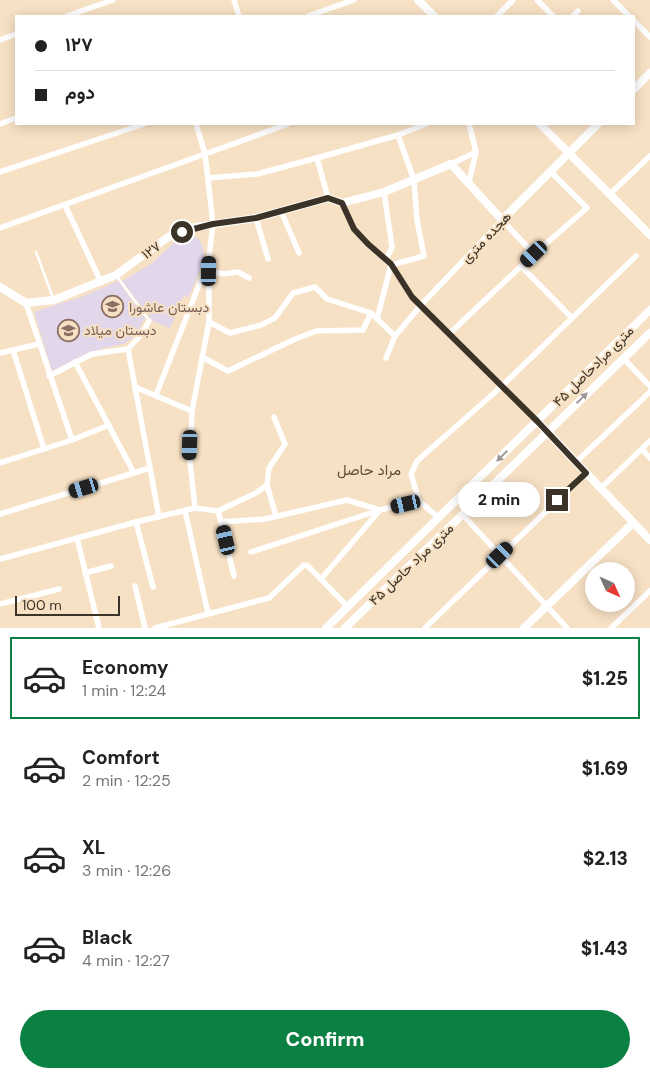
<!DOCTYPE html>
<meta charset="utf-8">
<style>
:root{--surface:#fff;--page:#f6f6f6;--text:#222;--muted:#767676;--line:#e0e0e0;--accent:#0b8043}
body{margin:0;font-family:"DM Sans",Vazirmatn,sans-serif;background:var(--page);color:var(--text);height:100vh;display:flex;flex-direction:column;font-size:19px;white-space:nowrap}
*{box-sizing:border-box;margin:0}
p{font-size:16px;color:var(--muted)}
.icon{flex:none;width:28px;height:28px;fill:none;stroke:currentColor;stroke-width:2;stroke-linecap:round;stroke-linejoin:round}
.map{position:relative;height:628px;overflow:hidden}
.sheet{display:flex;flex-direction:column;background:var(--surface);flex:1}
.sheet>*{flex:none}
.top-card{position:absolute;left:15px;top:15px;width:620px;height:110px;border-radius:0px;box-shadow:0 2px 12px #0003;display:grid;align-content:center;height:110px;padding:0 20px;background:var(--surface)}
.needle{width:32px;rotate:135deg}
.buttons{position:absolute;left:585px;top:562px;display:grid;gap:10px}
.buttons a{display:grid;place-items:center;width:50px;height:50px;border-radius:50%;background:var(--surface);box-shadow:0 2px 12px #0003;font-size:25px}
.scale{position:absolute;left:15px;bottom:12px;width:105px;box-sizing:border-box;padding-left:5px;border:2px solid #3c3328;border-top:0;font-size:14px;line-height:18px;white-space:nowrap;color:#3c3328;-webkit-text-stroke:4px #f7e1c4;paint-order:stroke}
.end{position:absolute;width:22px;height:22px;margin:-11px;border:6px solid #3c3328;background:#fff;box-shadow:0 0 0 2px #fff}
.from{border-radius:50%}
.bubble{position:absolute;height:35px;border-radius:18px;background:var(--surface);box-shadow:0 2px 12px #0003;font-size:16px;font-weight:800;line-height:35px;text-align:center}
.car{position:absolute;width:15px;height:30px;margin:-15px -8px;border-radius:6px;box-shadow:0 0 4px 1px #0007;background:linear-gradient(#222 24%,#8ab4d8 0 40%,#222 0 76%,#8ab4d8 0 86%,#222 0)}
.top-card b{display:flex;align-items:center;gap:18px;height:48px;font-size:19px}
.top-card b+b{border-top:1px solid var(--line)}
.top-card i{width:12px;height:12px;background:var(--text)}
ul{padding:9px 0 0;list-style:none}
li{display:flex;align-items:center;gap:15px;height:82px;margin:0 10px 8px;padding:0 10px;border:2px solid transparent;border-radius:0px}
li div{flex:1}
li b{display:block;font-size:19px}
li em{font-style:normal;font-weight:800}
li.current{border-color:var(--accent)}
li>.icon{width:45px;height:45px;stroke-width:1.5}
.primary-button{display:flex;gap:10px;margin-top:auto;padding:10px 20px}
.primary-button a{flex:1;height:58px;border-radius:30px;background:var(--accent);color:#fff;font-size:20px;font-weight:800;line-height:58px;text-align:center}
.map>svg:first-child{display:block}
</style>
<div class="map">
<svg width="650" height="628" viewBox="0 0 650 628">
<rect width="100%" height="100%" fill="#f7e1c4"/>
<g fill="#e1d6ea">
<polygon points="191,236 199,239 203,248 205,260 188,298 184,295 170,328 153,321 122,281 151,264 176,241"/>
<polygon points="118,281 145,318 134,337 124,344 104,348 86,354 52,371 34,312 84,296"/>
</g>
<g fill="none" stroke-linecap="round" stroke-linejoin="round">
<g stroke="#fff" stroke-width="2.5">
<polyline points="36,252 53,298"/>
<polyline points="116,275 148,319"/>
</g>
<g stroke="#fff" stroke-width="5.5">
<polyline points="234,0 239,16"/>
<polyline points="537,0 553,16"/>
<polyline points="613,0 629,16"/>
<polyline points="67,16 113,0"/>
<polyline points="308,16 354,0"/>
<polyline points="497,16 513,0"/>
<polyline points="573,16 578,11"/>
<polyline points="634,21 650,37"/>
<polyline points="0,40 16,34"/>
<polyline points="0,124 16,118"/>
<polyline points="469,124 476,152"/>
<polyline points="451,164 476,152 469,182"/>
<polyline points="0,172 144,124"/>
<polyline points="208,178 257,174 317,158"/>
<polyline points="384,192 392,247 386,260"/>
<polyline points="610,194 650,156"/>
<polyline points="328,198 317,158 398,135 426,124"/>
<polyline points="342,203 354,229 367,244 391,265 412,297 537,421"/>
<polyline points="65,205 101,282"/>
<polyline points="281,211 299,253"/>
<polyline points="256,218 268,259"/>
<polyline points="0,228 288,124"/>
<polyline points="521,266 572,318"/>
<polyline points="209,271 223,274 238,272 249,278"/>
<polyline points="26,303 72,440"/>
<polyline points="377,319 391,265 424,256 417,220 414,180 398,135"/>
<polyline points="209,322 230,333 261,325 275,318 293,293 315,287 327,299 371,313 395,336"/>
<polyline points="449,334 534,254 587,208 550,171"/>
<polyline points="128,349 159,517"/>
<polyline points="13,350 44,449"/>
<polyline points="0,353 39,344"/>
<polyline points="202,357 228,371 293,340 316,331 363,330 371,313"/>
<polyline points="386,358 395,336 421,305 502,220 534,254"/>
<polyline points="623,358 650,386"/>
<polyline points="75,362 134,473"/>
<polyline points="49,376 92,354 128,349 141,335 149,321"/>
<polyline points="135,387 192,411"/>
<polyline points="156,395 208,262"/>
<polyline points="642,449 650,458"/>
<polyline points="576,462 650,392"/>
<polyline points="0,463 72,440 109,425"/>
<polyline points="267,485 276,516"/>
<polyline points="600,489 650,441"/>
<polyline points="419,501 411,474 417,461 502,386 636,256"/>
<polyline points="195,508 218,511 221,522 265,519 347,500 380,510"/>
<polyline points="185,511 208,613"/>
<polyline points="218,511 256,493 267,485 269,468 285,444 274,417"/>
<polyline points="0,514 150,468"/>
<polyline points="462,514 567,628"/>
<polyline points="136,522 153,587"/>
<polyline points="221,522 234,576"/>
<polyline points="77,538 99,628"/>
<polyline points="251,552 380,510 419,501 439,518"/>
<polyline points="0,559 136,522 195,508 190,462 192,411 209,322 209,257 213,224 205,154 196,124"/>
<polyline points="85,573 111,566"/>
<polyline points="321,579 380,510"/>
<polyline points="135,586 145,628"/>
<polyline points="0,604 59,589"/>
<polyline points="155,628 269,598 304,565 308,566 348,607"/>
<polyline points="425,628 586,473"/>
<polyline points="611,628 650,591"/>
</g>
<g stroke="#fff" stroke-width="8">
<polyline points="418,0 434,16"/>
<polyline points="634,89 650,73"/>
<polyline points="540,124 650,235"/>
<polyline points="0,287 26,303 54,300 116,275 168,237 196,227 256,218 328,198 342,203 384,192 451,164 502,220 598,124"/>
<polyline points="537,421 650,540"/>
<polyline points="326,628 650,310"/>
<polyline points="345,628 650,333"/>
<polyline points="524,628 633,523"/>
</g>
</g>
<defs><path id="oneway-solid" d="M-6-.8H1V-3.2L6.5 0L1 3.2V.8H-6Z" transform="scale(1.25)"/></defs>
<g fill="#9e9994">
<use href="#oneway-solid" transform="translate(582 398) rotate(-44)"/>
<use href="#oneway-solid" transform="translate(502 456) rotate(135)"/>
</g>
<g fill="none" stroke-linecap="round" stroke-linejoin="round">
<polyline stroke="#3c3328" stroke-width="6" points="182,232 213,224 256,218 328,198 342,203 354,229 368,244 391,264 412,297 537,421 586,473 557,500"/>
</g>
<defs>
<symbol id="school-ring" viewBox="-11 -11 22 22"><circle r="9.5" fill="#f7e1c4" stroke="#8d6e63" stroke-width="1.5"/><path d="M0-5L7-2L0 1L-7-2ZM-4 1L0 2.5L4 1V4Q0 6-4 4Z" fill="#8d6e63"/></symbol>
</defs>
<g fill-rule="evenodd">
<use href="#school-ring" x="100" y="294" width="25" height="25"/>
<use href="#school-ring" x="56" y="318" width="25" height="25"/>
</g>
<g text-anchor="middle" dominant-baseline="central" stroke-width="4" stroke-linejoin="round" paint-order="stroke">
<g font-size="14" fill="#3c3328" stroke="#f7e1c4">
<text transform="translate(486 237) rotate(-46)">هجده متری</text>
<text transform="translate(151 250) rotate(-36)">۱۲۷</text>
<text transform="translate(593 366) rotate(-45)">۴۵ متری مرادحاصل</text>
<text transform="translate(411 564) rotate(-44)">۴۵ متری مراد حاصل</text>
</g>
<g font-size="14" fill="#785e54" stroke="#f7e1c4" text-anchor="start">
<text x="129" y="307">دبستان عاشورا</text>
<text x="84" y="330">دبستان میلاد</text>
</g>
<g font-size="15" fill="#604e35" stroke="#f7e1c4">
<text x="369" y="470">مراد حاصل</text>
</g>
</g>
</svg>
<div class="buttons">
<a><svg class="needle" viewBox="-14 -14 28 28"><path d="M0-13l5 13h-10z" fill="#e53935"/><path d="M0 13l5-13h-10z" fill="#767676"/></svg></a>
</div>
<div class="scale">100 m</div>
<i class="end from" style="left:182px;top:232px"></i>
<i class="end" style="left:557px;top:500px"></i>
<div class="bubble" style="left:458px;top:482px;width:82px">2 min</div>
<i class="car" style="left:534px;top:254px;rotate:226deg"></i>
<i class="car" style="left:209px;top:271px;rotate:1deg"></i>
<i class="car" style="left:190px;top:445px;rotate:182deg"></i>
<i class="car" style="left:84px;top:488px;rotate:253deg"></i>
<i class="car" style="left:406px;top:504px;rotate:257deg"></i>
<i class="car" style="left:226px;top:540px;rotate:347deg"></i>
<i class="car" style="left:500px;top:555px;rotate:46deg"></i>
<div class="top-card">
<b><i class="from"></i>۱۲۷</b>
<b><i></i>دوم</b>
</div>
</div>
<section class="sheet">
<ul>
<li class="current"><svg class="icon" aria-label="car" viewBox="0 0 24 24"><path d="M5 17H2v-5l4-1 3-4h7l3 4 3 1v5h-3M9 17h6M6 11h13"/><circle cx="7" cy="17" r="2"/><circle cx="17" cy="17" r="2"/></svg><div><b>Economy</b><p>1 min · 12:24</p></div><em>$1.25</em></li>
<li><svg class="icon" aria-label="car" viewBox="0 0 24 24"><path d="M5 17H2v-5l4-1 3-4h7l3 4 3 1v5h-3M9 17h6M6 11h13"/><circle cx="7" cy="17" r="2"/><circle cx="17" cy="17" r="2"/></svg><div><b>Comfort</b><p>2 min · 12:25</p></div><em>$1.69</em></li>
<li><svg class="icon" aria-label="car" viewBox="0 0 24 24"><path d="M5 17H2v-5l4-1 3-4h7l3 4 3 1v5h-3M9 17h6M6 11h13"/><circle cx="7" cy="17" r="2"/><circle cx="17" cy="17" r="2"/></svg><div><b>XL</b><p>3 min · 12:26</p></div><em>$2.13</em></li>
<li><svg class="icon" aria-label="car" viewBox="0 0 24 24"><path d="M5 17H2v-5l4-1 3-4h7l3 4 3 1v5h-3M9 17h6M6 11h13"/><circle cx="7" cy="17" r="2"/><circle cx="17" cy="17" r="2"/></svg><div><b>Black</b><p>4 min · 12:27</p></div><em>$1.43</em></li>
</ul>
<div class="primary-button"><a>Confirm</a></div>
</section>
